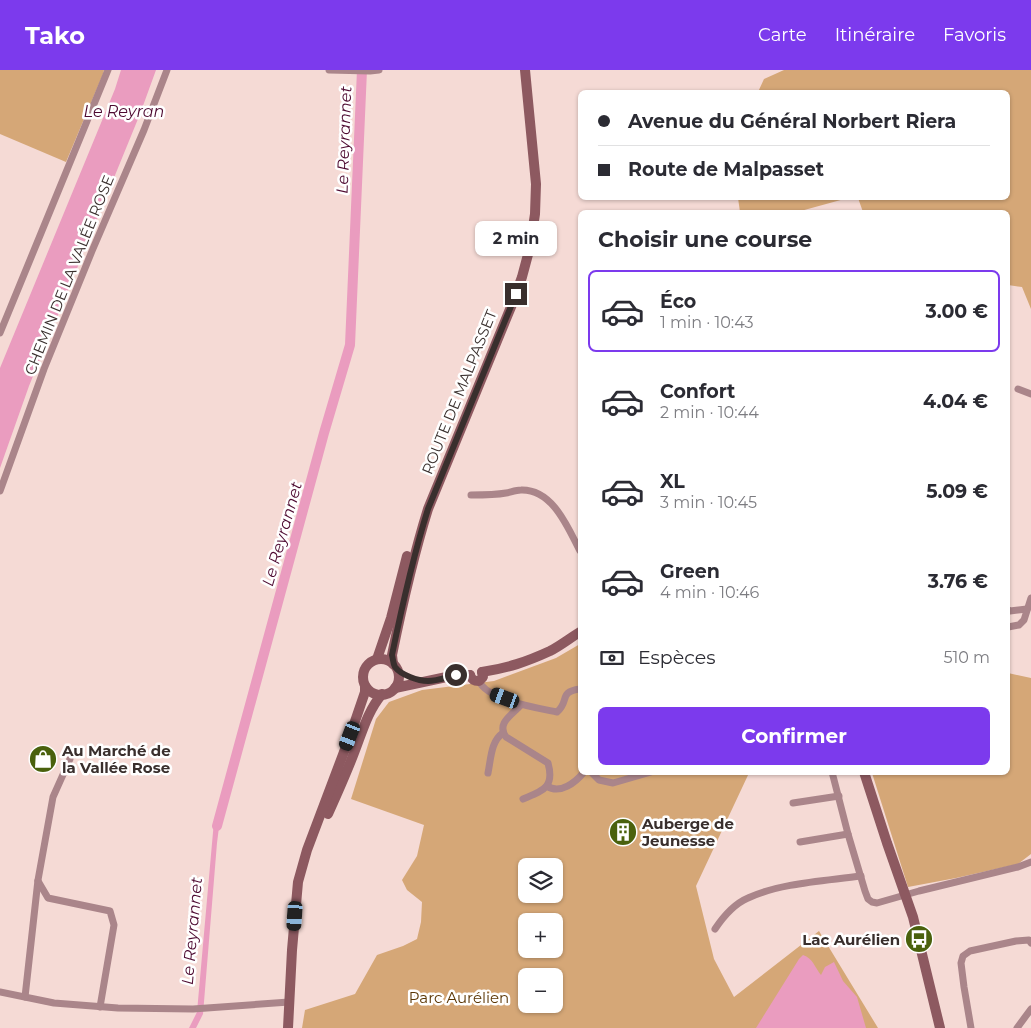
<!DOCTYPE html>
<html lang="fr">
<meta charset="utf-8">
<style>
:root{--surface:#fff;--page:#f2f2f3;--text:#2b2b33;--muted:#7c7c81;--line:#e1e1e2;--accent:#7c3aed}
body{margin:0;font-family:Montserrat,sans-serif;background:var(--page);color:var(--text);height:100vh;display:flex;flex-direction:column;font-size:19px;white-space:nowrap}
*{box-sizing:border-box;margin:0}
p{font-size:16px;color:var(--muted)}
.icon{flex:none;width:28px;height:28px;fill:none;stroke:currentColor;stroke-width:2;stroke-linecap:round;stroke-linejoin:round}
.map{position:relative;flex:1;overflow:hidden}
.sheet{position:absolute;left:578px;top:140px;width:432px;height:565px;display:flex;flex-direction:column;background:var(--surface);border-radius:8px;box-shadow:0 1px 4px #0004}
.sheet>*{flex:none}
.hud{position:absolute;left:578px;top:20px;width:432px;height:110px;border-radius:8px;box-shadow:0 1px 4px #0004;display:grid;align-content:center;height:110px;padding:0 20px;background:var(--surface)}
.buttons{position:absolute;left:518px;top:788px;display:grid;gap:10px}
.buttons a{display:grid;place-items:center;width:45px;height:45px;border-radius:8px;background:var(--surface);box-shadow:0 1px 4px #0004;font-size:25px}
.end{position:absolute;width:22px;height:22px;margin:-11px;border:6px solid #392f2d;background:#fff;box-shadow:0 0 0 2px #fff}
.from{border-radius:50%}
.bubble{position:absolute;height:35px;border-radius:8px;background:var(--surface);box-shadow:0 1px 4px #0004;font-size:16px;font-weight:700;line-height:35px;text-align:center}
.car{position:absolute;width:15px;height:30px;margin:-15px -8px;border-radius:6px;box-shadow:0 0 4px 1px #0007;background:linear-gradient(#222 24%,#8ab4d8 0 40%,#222 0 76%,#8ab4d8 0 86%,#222 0)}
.hud b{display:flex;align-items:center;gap:18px;height:48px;font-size:19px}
.hud b+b{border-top:1px solid var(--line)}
.hud i{width:12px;height:12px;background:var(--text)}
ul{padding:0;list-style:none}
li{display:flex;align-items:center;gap:15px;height:82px;margin:0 10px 8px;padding:0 10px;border:2px solid transparent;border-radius:8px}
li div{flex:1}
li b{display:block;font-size:19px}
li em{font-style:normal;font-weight:700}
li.active{border-color:var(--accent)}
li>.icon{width:45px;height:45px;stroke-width:1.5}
h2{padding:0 20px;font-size:22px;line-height:60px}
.pay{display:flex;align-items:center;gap:12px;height:55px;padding:0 20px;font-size:19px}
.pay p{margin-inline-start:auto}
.action{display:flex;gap:10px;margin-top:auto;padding:10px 20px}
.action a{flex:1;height:58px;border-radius:8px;background:var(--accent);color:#fff;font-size:20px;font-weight:700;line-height:58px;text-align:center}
header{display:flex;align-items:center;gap:30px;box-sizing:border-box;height:70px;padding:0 25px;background:var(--accent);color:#fff}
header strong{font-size:24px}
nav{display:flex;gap:28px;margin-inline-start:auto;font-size:18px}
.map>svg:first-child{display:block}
</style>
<header>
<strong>Tako</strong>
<nav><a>Carte</a><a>Itinéraire</a><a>Favoris</a></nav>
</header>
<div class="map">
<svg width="1031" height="958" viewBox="0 0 1031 958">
<rect width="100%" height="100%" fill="#f5dad5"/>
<g fill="#d5a777" fill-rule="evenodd">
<polygon points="0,0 104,0 103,4 66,92 0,64"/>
<polygon points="784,0 1031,0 1031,239 1022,217 1008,215 1008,142 863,142 858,128 1008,128 1008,22 758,22 764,9"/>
<polygon points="738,128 848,128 797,142 740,142"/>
<path d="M580,574V702L749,703L696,816L714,889L734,927L819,861L878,958H302L305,940L355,924L377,885L403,876L417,869L421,852L422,832L407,820L402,810L417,786L424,755L351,729L376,649L389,632L422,620L494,611L556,588ZM526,796H554V824H526ZM526,851H554V879H526ZM526,906H554V934H526Z"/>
<polygon points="1008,603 1031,608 1031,784 1018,794 956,808 908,817 872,703 1008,702"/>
</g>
<g fill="#ea9cbf">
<polygon points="121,0 156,0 140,44 29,316 0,398 0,298 115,19"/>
<polygon points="218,743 222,744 220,749 217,773 203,944 196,958 189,958 197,942 214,751"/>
<path d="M803,885C813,888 815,898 821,905L825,897L834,892L843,911L857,927L866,958H756L799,889Z"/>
</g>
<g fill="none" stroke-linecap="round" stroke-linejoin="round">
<polyline stroke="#ea9cbf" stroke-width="10" points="217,756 324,363 350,275 362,0"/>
<g stroke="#aa858a" stroke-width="7">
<polyline points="329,0 370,1 379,0"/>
<polyline points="0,263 108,0"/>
<polyline points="1018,319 1031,324"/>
<polyline points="0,421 44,299 92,181 144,60 167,0"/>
<path d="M471,425C483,425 495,425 506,423C511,422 516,420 521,420C553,419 568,458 580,481"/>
<polyline points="1008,540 1010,541 1027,539"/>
<polyline points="1008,557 1019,555 1024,550 1031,528"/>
<path d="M479,611C487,630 538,638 557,642C570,631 558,622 580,619"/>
<path d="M521,635C512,645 496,653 506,667L548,693C555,718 542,721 523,729"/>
<polyline points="591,702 599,710 613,713 651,702"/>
<polyline points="832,702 848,764 865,821 868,829 872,832 877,833 919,821 1018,797 1031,792"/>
<path d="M488,703C491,688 491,671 503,663"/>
<path d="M547,716C560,725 576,712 584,702"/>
<polyline points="793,733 839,726"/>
<polyline points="800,772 848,764"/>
<polyline points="38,811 48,828 110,841 114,855 100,937"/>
<path d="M715,859C723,847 734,834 748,828C780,813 825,811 861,806"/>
<polyline points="0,922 54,933 118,938 193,939 289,932"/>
<polyline points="25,927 38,810 53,727 70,689"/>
<polyline points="971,958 964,917 961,893 963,886 970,881 1016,871 1029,870 1031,873"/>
<polyline points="1017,958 1031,939"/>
</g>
<g stroke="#8d5960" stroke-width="10">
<polyline points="377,589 391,548 407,486"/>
<circle cx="381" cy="607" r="18"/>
<path d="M393,594L392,585C402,536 413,487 428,439L513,232L522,207L530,177L535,144L536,114L525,0"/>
<path d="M482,602C508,598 526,592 550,581C560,576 570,568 580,562"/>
<path d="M470,605C472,610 474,611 479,611L483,607L482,602"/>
<polyline points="395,618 456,605 470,605"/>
<polyline points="864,702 887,773 913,847 940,958"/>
<path d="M328,744C337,724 346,704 354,683C362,663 367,642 382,624"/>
<polyline points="288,958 292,880 298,812 307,780 350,666 365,622 365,616"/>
</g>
</g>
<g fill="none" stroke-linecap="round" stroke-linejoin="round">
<path stroke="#392f2d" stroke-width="6" d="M456,605C447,607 437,611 428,611C418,611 401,605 395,597C393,593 393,589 392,585C402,536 413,487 428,439L516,224"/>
</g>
<defs>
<symbol id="shop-disc" viewBox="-11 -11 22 22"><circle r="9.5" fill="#4a610d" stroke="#fff"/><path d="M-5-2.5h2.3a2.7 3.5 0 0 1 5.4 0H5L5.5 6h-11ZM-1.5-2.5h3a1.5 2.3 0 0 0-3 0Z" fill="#fff"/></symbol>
<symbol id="building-disc" viewBox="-11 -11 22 22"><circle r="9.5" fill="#4a610d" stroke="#fff"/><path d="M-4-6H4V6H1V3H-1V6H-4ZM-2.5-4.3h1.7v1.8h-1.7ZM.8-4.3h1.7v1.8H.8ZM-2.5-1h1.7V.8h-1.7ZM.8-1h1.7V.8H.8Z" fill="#fff"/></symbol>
<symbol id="bus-disc" viewBox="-11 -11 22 22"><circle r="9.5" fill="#4a610d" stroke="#fff"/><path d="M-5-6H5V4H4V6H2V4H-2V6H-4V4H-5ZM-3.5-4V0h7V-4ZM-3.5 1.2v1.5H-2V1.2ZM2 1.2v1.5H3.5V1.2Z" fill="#fff"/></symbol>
</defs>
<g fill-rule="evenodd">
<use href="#shop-disc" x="27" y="673" width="32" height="32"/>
<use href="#building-disc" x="607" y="746" width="32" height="32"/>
<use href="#bus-disc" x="903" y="853" width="32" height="32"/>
</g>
<g text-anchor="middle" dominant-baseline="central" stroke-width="5" stroke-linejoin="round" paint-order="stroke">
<g font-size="15" fill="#392f2d" stroke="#fff">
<text transform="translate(69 205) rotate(-68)">CHEMIN DE LA VALÉE ROSE</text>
<text transform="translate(459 322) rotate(-68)">ROUTE DE MALPASSET</text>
</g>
<g font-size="15" font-weight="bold" fill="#392f2d" stroke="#fff" text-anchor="start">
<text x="62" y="680">Au Marché de<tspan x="62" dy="17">la Vallée Rose</tspan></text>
<text x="642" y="753">Auberge de<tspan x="642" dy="17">Jeunesse</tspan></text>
<text x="900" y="869" text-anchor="end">Lac Aurélien</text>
</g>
<g font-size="15" fill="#5b3604" stroke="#fff">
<text x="459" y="927">Parc Aurélien</text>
</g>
<g font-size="16" font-style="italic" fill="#4d0930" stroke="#fff">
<text x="124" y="41">Le Reyran</text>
<text transform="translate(344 70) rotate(-88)">Le Reyrannet</text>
<text transform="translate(282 464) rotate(-74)">Le Reyrannet</text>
<text transform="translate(192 861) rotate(-85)">Le Reyrannet</text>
</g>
</g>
</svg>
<div class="buttons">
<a><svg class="icon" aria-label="layers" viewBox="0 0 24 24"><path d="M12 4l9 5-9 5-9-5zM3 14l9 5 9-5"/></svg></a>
<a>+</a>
<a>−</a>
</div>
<i class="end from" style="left:456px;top:605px"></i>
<i class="end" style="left:516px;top:224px"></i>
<div class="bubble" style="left:475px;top:151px;width:82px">2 min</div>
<i class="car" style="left:505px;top:628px;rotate:290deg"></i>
<i class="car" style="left:350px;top:666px;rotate:201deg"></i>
<i class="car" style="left:295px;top:846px;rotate:184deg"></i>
<div class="hud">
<b><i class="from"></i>Avenue du Général Norbert Riera</b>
<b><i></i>Route de Malpasset</b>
</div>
<section class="sheet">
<h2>Choisir une course</h2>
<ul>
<li class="active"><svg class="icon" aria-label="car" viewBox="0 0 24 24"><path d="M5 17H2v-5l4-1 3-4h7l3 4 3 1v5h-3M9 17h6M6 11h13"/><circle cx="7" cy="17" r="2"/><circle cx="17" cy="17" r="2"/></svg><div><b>Éco</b><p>1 min · 10:43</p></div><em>3.00 €</em></li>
<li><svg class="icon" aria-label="car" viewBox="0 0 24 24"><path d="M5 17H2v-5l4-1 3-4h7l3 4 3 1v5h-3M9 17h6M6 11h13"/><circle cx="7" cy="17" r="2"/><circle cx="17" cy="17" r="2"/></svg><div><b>Confort</b><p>2 min · 10:44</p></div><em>4.04 €</em></li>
<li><svg class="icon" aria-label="car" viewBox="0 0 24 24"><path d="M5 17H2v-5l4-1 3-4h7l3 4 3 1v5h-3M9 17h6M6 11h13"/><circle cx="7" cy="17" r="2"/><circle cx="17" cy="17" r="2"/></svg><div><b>XL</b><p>3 min · 10:45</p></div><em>5.09 €</em></li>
<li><svg class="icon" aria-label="car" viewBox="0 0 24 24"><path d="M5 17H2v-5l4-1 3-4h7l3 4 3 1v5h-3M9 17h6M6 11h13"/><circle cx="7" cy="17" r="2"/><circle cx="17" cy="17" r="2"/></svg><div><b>Green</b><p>4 min · 10:46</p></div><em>3.76 €</em></li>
</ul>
<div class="pay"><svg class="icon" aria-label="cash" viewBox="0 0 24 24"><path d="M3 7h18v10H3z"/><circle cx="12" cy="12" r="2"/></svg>Espèces<p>510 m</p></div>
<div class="action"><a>Confirmer</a></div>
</section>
</div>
